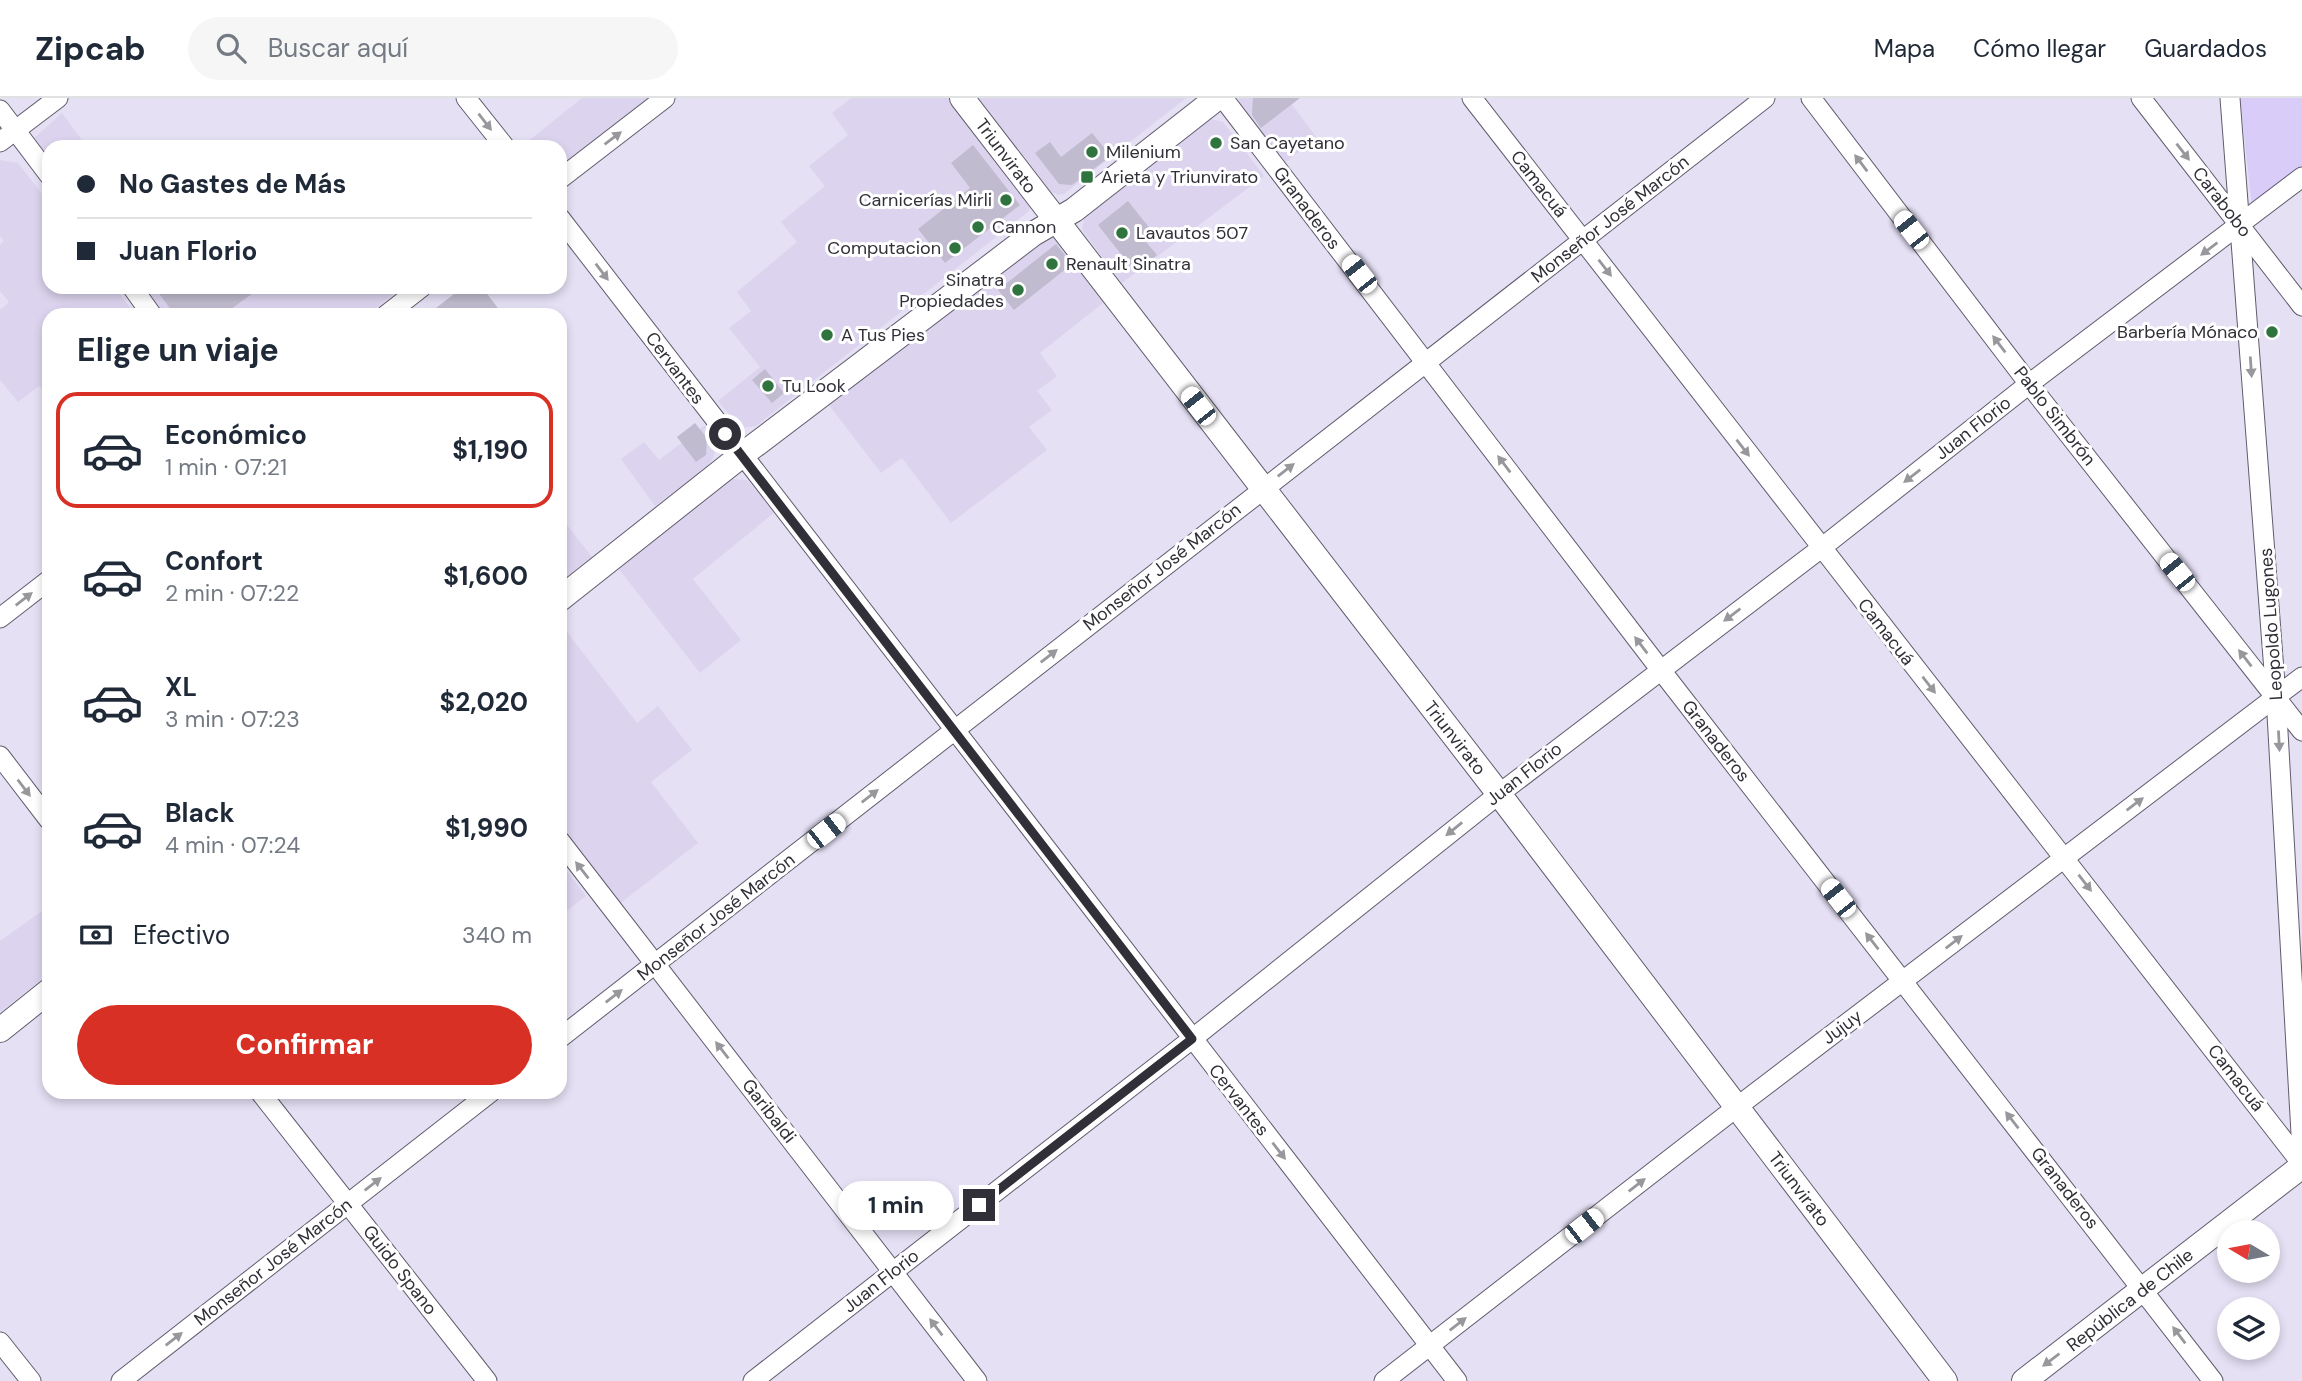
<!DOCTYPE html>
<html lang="es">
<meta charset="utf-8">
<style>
:root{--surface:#fff;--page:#f6f6f7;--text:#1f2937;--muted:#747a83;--line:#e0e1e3;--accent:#d93025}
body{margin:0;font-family:"DM Sans",sans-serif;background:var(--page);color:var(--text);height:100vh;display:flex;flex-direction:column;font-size:26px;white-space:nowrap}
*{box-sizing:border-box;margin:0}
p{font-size:23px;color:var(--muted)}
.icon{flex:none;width:38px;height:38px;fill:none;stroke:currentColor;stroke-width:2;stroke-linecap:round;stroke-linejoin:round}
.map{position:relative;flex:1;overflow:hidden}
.sheet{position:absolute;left:42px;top:210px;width:525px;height:791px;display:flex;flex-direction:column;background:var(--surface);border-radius:21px;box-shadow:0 4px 10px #0003}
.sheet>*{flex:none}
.banner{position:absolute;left:42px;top:42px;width:525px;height:154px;border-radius:21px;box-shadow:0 4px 10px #0003;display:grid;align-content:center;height:154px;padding:0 35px;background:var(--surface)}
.needle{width:46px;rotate:280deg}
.tools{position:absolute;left:2217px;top:1122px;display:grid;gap:14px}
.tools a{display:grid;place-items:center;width:63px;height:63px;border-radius:50%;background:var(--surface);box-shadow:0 4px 10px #0003;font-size:35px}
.end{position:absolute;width:32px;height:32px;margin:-16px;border:9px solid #312f37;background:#fff;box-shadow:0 0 0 4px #fff}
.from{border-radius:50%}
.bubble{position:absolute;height:49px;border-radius:24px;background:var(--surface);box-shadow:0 4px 10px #0003;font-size:23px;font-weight:700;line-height:49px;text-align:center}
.car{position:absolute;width:21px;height:42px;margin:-21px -10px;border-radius:9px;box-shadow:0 0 5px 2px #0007;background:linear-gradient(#fff 24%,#345 0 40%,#fff 0 76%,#345 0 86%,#fff 0)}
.banner b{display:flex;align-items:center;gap:24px;height:66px;font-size:26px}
.banner b+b{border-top:2px solid var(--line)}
.banner i{width:18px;height:18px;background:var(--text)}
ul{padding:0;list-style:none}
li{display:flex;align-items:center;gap:21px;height:116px;margin:0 14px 10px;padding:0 21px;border:4px solid transparent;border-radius:21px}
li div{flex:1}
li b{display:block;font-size:26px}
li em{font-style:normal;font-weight:700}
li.current{border-color:var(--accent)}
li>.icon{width:63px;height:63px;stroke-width:1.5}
h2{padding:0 35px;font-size:32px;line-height:84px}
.pay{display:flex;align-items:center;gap:18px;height:77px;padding:0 35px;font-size:26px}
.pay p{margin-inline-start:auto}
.cta{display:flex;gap:14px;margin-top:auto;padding:14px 35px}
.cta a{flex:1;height:80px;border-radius:42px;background:var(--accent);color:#fff;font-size:28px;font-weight:700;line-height:80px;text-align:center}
header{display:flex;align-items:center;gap:42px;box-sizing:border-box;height:98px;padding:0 35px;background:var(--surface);border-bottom:2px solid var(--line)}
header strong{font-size:33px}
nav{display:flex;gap:38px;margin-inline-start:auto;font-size:24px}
.search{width:490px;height:63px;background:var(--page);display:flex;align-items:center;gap:18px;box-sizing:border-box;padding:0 24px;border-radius:38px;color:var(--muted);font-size:26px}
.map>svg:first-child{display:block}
</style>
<header>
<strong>Zipcab</strong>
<div class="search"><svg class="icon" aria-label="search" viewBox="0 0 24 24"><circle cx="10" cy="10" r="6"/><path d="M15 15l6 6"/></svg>Buscar aquí</div>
<nav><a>Mapa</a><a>Cómo llegar</a><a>Guardados</a></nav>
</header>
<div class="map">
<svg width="2302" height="1283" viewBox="0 0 2302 1283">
<rect width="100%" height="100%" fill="#e5e0f4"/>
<g fill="#dcd4ee">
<polygon points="582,0 648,0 560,68 560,49 521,49"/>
<polygon points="851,0 954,0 1031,106 1029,113 756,328 740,330 718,303 760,269 729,230 751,213 737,194 797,144 781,124 825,88 809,68 848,37 832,15"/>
<polygon points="978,0 1186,0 1064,96 1058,97 1049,93"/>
<polygon points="1239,0 1287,0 1317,40 1283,66 1238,7"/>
<polygon points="62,15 87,49 49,49 49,72 32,42"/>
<polygon points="1210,21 1223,24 1264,78 1122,185 1082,132 1085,116 1196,26"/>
<polygon points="0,62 18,65 49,105 49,189 114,189 136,217 49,217 49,299 39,288 18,304 0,282 0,212 9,204 0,193 0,147 4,143 0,138"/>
<polygon points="1053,135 1108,201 1040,255 1057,278 1037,293 1052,312 1029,329 1047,352 951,425 902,360 881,375 829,307 1045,137"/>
<polygon points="139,189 386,189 392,197 367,217 160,217"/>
<polygon points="705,327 716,349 713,360 707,369 655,408 621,361 644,344 659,362"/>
<polygon points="730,381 747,382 775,414 693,481 741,542 700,575 618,470"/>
<polygon points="560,418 592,459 560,483"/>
<polygon points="560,525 637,625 658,608 692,652 651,684 698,745 618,807 560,732"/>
<polygon points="560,764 586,798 560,818"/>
<polygon points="42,813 49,824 49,876 0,914 0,843"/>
</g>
<polygon fill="#d9ccf8" points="2240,0 2302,0 2302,72 2252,109"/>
<g fill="#c0bbce">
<polygon points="1253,0 1300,0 1261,30 1252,17"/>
<polygon points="1092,35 1111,58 1072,87 1059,86 1035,55 1050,44 1061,59"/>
<polygon points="973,47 1020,107 945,165 918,131 970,90 951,65"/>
<polygon points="1128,103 1155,137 1146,144 1157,157 1135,174 1098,127"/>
<polygon points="1056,146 1072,166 1014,212 998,192"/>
<polygon points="154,189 261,189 223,217 175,217"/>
<polygon points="463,189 482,189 503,217 427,217"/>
<polygon points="765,271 784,295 772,305 752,282"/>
<polygon points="695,325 707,340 706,357 696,364 677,339"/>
</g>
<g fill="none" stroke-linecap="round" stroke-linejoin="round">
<defs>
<g id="minor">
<polyline points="466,0 505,49"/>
<polyline points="1223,0 1660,571 2213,1283"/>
<polyline points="1472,0 2302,1066"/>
<polyline points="1811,0 2029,286 2302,633"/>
<polyline points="2141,0 2302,208"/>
<polyline points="2230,0 2276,599 2302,1053"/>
<polyline points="0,12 49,77"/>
<polyline points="0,44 58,0"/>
<polyline points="560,81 665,0"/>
<polyline points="560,120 1457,1283"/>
<polyline points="132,189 152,217"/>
<polyline points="386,217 422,189"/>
<polyline points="0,520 49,482"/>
<polyline points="0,658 49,722"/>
<polyline points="560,743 977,1283"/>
<polyline points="560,940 1765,0"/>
<polyline points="260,994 487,1283"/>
<polyline points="0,1244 31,1283"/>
<polyline points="121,1283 491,994"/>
<polyline points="753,1283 1192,941 1499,696 1820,451 2029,286 2302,79"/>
<polyline points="1384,1283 1737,1009 2302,579"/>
</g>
<g id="tertiary">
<polyline points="962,0 1499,696 1945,1283"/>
<polyline points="560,501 742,357 1033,136 1074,112 1217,0"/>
<polyline points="0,932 49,893"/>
<polyline points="2024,1283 2302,1068"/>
</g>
</defs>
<use href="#minor" stroke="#615c6d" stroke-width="21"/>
<use href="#tertiary" stroke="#615c6d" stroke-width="26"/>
<use href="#minor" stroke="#fff" stroke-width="19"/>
<use href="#tertiary" stroke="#fff" stroke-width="24"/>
</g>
<defs><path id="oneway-solid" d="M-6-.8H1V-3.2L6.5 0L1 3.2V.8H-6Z" transform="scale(1.75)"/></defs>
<g fill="#98979b">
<use href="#oneway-solid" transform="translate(485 24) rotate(52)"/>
<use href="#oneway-solid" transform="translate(613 40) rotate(-37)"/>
<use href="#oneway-solid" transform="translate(2183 54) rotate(52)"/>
<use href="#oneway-solid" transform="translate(1861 65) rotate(-127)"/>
<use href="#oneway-solid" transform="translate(2209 151) rotate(143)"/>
<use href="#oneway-solid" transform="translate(1605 170) rotate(52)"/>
<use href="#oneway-solid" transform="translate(602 174) rotate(53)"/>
<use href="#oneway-solid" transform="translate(1999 246) rotate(-127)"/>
<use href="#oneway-solid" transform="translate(2251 269) rotate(86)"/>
<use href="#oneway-solid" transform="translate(1743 350) rotate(52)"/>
<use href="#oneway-solid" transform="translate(1504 366) rotate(-127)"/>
<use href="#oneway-solid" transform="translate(1286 372) rotate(-38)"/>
<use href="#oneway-solid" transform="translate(1912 378) rotate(142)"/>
<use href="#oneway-solid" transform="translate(24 501) rotate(-38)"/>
<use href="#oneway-solid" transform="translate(1732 517) rotate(143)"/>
<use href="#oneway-solid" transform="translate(1641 547) rotate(-127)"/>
<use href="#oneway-solid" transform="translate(1049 558) rotate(-38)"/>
<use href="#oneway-solid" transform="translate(2245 560) rotate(-128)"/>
<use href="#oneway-solid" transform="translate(1929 587) rotate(52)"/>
<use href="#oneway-solid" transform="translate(2279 643) rotate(87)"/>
<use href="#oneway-solid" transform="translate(24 690) rotate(53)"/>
<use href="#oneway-solid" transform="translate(870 698) rotate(-38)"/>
<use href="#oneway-solid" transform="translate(2135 706) rotate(-37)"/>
<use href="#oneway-solid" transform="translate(1454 731) rotate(141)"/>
<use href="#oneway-solid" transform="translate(582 772) rotate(-128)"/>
<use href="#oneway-solid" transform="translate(2085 785) rotate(52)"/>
<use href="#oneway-solid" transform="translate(1872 843) rotate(-128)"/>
<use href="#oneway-solid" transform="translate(1954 844) rotate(-38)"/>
<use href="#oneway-solid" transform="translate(614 898) rotate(-38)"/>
<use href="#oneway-solid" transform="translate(722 952) rotate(-128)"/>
<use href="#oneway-solid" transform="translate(2012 1022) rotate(-128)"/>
<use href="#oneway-solid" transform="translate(1279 1053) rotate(52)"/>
<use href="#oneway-solid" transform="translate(373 1086) rotate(-38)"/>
<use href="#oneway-solid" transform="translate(1637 1087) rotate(-38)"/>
<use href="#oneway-solid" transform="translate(1458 1226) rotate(-38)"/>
<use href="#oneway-solid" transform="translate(936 1229) rotate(-127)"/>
<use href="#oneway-solid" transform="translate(2179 1237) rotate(-127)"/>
<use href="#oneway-solid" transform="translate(174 1241) rotate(-38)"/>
<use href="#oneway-solid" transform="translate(2051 1262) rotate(143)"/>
</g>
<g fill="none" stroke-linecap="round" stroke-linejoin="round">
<polyline stroke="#312f37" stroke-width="9" points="725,336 1192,941 979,1107"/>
</g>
<g fill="#2f743f" stroke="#fff" stroke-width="2.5">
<circle cx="1216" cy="45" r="7"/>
<circle cx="1092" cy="54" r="7"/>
<rect x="1080" y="72" width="14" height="14" rx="3.5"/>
<circle cx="1006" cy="102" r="7"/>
<circle cx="978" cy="129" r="7"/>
<circle cx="1122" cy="135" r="7"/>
<circle cx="955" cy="150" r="7"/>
<circle cx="1052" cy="166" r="7"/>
<circle cx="1018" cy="192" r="7"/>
<circle cx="2272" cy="234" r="7"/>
<circle cx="827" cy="237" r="7"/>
<circle cx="768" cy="288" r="7"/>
</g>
<g text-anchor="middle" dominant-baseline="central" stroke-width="6" stroke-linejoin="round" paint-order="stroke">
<g font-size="18" fill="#312f37" stroke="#fff" text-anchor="start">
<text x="1230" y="45">San Cayetano</text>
<text x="1106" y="54">Milenium</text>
<text x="1101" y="79">Arieta y Triunvirato</text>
<text x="992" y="102" text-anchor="end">Carnicerías Mirli</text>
<text x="992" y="129">Cannon</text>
<text x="1136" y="135">Lavautos 507</text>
<text x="941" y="150" text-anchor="end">Computacion</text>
<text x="1066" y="166">Renault Sinatra</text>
<text x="1004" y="182" text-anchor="end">Sinatra<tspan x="1004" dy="21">Propiedades</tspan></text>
<text x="2258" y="234" text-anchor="end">Barbería Mónaco</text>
<text x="841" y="237">A Tus Pies</text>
<text x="782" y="288">Tu Look</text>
</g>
<g font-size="18" fill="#312f37" stroke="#fff">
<text transform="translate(1006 58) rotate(53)">Triunvirato</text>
<text transform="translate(1539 86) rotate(52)">Camacuá</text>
<text transform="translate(2222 104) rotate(52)">Carabobo</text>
<text transform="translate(1307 110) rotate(53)">Granaderos</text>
<text transform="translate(1610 121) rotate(-38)">Monseñor José Marcón</text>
<text transform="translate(675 270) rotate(53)">Cervantes</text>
<text transform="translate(2055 318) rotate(52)">Pablo Simbrón</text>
<text transform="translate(1973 330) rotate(-38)">Juan Florio</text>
<text transform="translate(1162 469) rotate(-38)">Monseñor José Marcón</text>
<text transform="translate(2271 526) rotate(-94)">Leopoldo Lugones</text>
<text transform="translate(1886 534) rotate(52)">Camacuá</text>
<text transform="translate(1455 640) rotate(52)">Triunvirato</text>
<text transform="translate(1716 643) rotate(52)">Granaderos</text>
<text transform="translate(1524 676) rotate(-38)">Juan Florio</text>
<text transform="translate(716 819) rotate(-38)">Monseñor José Marcón</text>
<text transform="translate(1842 929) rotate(-37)">Jujuy</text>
<text transform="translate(2236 980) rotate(52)">Camacuá</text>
<text transform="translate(1239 1002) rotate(52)">Cervantes</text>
<text transform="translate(769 1013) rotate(52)">Garibaldi</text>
<text transform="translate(2065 1090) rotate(52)">Granaderos</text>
<text transform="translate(1799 1091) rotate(53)">Triunvirato</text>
<text transform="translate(273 1164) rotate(-38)">Monseñor José Marcón</text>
<text transform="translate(400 1172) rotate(52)">Guido Spano</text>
<text transform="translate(881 1183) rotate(-38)">Juan Florio</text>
<text transform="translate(2130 1202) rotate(-38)">República de Chile</text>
</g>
</g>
</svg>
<div class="tools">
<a><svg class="needle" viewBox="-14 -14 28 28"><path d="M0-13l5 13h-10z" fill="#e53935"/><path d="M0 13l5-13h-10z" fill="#747a83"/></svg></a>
<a><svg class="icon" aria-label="layers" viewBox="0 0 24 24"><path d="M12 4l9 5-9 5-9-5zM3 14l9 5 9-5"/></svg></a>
</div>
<i class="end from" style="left:725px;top:336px"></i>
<i class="end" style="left:979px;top:1107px"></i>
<div class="bubble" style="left:838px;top:1083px;width:116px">1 min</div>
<i class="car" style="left:1911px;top:132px;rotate:322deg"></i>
<i class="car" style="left:1359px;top:176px;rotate:322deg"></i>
<i class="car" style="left:1198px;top:308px;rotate:322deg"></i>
<i class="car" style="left:2177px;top:474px;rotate:321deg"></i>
<i class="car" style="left:826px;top:733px;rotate:52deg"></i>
<i class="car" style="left:1838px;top:800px;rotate:322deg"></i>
<i class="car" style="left:1584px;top:1128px;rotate:52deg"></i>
<div class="banner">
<b><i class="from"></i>No Gastes de Más</b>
<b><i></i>Juan Florio</b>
</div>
<section class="sheet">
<h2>Elige un viaje</h2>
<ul>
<li class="current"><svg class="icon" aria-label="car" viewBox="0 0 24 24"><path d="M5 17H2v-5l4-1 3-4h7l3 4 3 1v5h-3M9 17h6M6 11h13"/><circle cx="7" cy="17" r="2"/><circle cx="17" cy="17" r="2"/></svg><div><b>Económico</b><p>1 min · 07:21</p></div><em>$1,190</em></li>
<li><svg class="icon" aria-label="car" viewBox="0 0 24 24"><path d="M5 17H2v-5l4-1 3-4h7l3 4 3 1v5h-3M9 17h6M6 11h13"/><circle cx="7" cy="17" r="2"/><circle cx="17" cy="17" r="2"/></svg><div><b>Confort</b><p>2 min · 07:22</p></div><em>$1,600</em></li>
<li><svg class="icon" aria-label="car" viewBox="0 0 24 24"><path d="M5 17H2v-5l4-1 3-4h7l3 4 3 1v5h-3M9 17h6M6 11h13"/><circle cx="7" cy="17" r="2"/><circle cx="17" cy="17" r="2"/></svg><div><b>XL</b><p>3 min · 07:23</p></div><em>$2,020</em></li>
<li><svg class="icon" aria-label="car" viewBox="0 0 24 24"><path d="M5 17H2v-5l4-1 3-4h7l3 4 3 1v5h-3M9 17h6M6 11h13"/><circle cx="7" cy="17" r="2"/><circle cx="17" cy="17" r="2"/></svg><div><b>Black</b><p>4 min · 07:24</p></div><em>$1,990</em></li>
</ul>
<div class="pay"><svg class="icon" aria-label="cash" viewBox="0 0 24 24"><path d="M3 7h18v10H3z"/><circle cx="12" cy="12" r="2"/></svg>Efectivo<p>340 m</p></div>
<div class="cta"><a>Confirmar</a></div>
</section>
</div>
